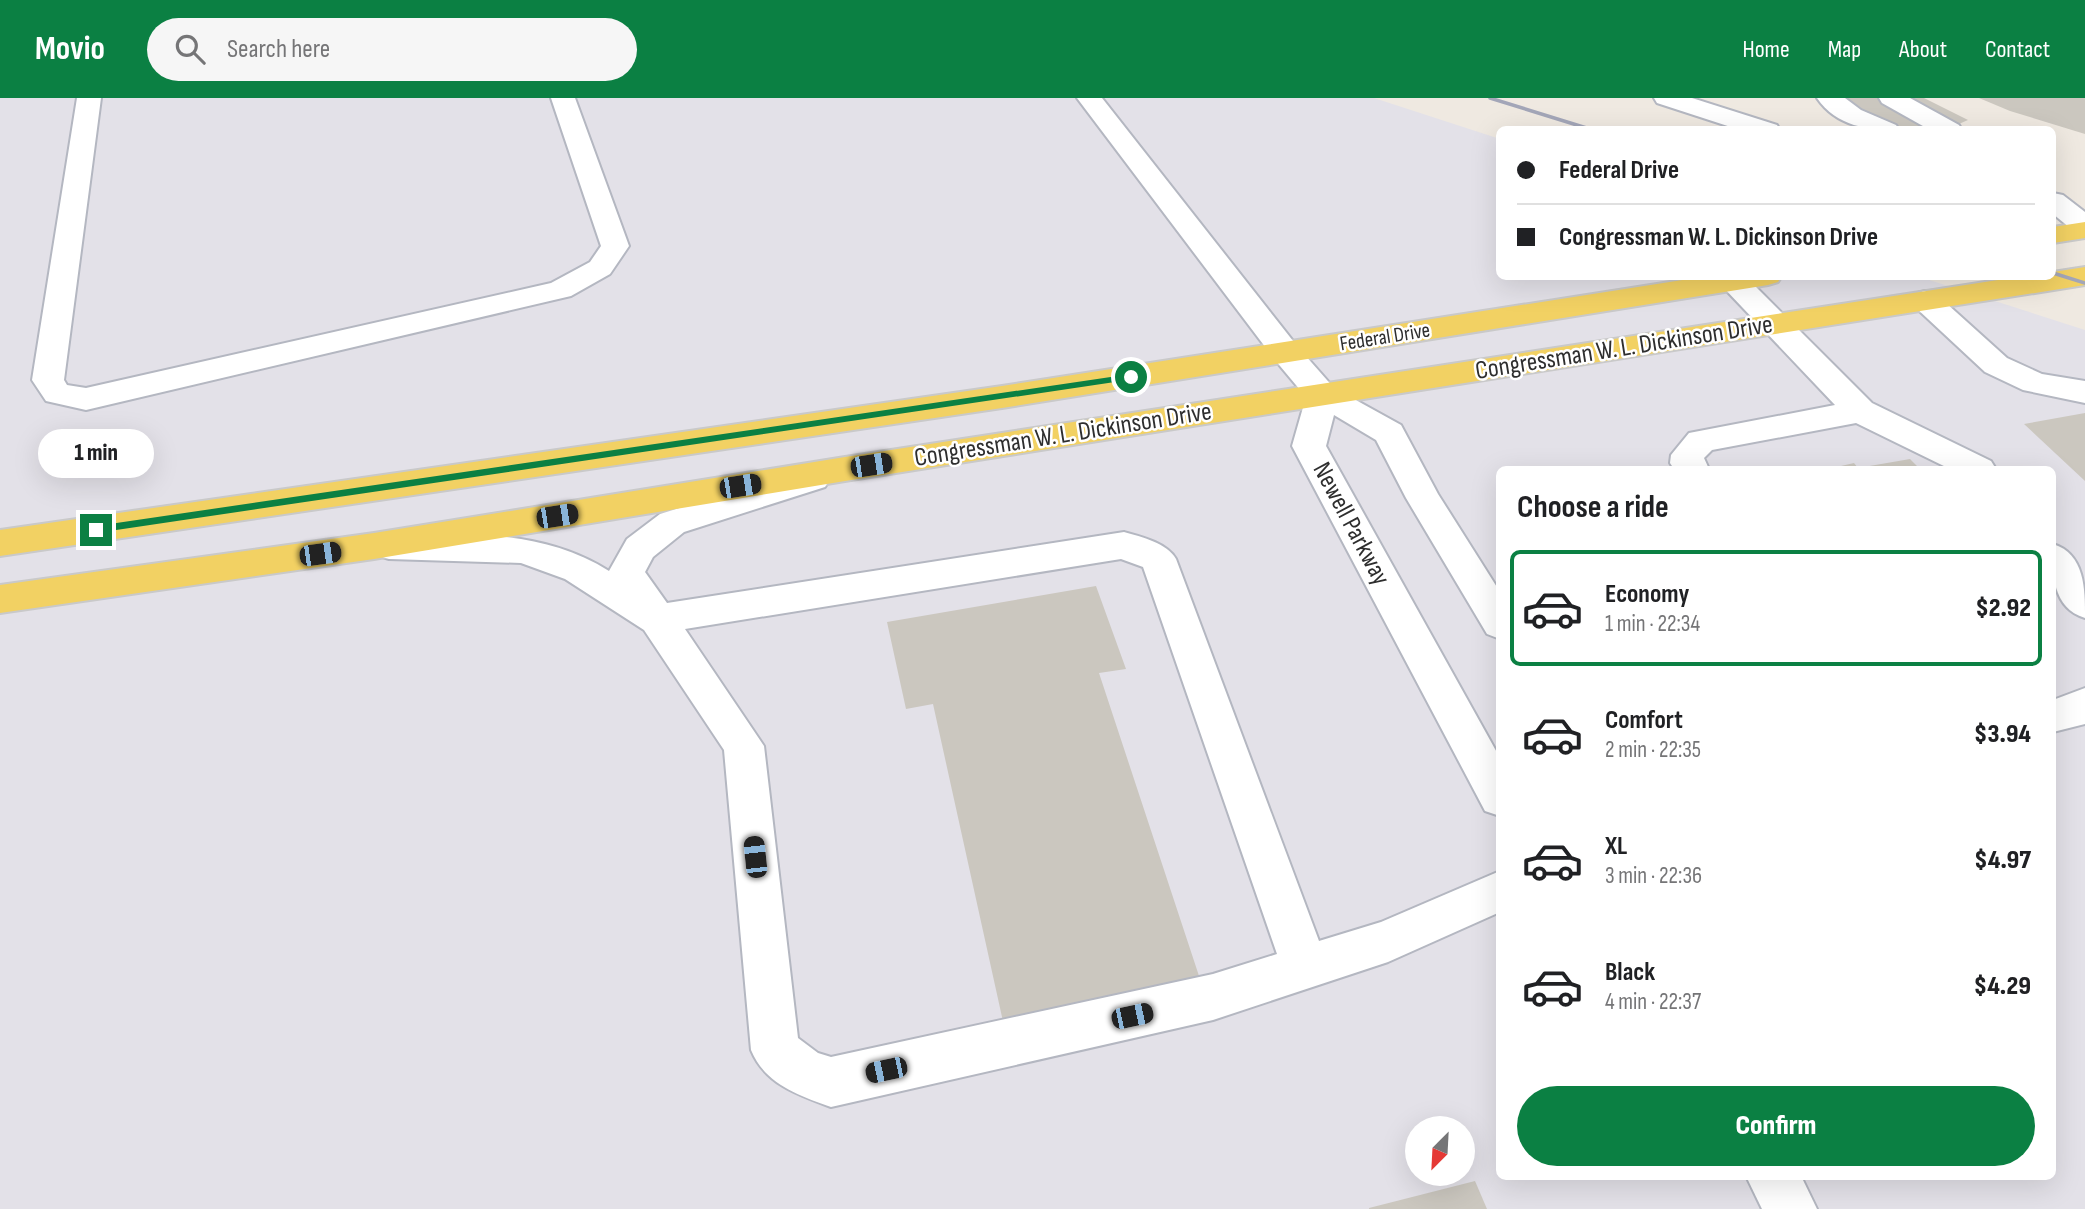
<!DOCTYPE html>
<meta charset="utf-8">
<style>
:root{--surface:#fff;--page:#f6f6f6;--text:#202124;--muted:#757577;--line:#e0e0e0;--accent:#0b8043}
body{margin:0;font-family:"Sofia Sans Condensed",sans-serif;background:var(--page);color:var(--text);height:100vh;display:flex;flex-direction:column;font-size:26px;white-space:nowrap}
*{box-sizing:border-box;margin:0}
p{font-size:23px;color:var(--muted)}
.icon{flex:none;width:38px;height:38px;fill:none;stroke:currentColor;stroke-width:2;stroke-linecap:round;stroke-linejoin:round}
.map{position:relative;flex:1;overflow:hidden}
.drawer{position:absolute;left:1496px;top:368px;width:560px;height:714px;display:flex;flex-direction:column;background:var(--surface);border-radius:10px;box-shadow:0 7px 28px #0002}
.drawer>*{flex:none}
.top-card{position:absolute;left:1496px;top:28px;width:560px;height:154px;border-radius:10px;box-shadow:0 7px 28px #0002;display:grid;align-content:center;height:154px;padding:0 21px;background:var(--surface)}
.needle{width:46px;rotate:204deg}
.buttons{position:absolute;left:1405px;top:1018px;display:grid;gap:14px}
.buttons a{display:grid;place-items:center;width:70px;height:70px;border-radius:50%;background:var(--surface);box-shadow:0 7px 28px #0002;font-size:35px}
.end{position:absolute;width:32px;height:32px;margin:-16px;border:9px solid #0b8043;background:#fff;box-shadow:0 0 0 4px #fff}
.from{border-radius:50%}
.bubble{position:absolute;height:49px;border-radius:24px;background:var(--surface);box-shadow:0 7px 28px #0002;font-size:23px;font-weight:800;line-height:49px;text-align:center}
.car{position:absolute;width:21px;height:42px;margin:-21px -10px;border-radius:9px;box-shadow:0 0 5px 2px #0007;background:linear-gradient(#222 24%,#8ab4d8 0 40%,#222 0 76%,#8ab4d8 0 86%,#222 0)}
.top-card b{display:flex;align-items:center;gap:24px;height:66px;font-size:26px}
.top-card b+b{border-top:2px solid var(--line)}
.top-card i{width:18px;height:18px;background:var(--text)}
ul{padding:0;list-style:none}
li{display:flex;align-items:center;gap:21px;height:116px;margin:0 14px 10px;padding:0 7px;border:4px solid transparent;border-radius:10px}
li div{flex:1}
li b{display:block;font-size:26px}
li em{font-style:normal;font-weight:800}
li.current{border-color:var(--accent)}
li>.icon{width:63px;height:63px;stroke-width:1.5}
h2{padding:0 21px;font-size:32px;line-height:84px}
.primary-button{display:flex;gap:14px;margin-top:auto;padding:14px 21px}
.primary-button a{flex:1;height:80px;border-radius:42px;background:var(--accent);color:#fff;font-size:28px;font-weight:800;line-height:80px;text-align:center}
header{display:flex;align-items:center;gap:42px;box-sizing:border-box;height:98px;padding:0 35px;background:var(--accent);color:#fff}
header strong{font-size:33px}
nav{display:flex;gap:38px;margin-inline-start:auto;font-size:24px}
.search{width:490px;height:63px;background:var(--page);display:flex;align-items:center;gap:18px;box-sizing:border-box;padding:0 24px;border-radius:38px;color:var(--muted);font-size:26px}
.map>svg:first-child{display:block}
</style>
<header>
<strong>Movio</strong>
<div class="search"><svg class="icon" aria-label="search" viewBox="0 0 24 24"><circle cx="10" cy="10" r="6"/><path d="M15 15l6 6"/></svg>Search here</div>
<nav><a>Home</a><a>Map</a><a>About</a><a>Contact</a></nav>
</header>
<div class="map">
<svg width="2085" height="1111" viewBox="0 0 2085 1111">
<rect width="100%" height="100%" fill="#efe9e1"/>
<path fill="#e3e1e8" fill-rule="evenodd" d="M0,0H1374L1500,41V178L1920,179L2085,232V1111H0ZM1500,371H2053V1078H1500ZM1418,1031H1463V1076H1418Z"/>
<g fill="#cbc7bf">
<polygon points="1837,0 1924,0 1968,22 1945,32 1898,32"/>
<polygon points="1979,0 2085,0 2085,36 2010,13"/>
<polygon points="2085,315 2085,383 2024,326"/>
<polygon points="1910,361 1920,371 1828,371 1854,365 1858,370"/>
<polygon points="1096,488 1126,571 1099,575 1201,884 1004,928 933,606 906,611 887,524"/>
<polygon points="1475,1083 1487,1111 1369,1111 1369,1110"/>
</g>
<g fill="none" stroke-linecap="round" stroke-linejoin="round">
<defs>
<g id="minor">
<polygon points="77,0 101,0 64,282 67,287 86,290 551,185 590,164 601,148 551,0 575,0 629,148 610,176 571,198 86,312 46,303 32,282"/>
<polygon points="1077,0 1102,0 1297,248 1334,290 1401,327 1438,396 1500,494 1500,541 1487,536 1406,400 1376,342 1334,317 1326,348 1500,660 1500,718 1485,713 1292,348 1306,299 1275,262"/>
<polygon points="1654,0 1692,0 1777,27 1780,32 1740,32 1657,5"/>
<path d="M1817,0H1845L1861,12L1896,27L1899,32C1868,32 1837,29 1817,0Z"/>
<polygon points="1879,0 1910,0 1959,27 1962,32 1930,32 1882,5"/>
<polygon points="2053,95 2063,97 2085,114 2085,136 2075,134 2053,116"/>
<polygon points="1721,178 1745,178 1872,305 1991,363 1996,371 1950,371 1856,325 1712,352 1704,360 1709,371 1674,371 1670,365 1671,357 1689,335 1835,307 1723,189 1718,183"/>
<polygon points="1925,193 1936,196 2007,260 2042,276 2085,283 2085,305 2023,292 1985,274 1914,208 1910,202 1914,196"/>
<path d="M813,369L825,373L830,381L825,389L684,434L653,459L645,474L667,505L1124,434C1142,439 1167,445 1176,461L1319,843L1381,824L1500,773V814L1388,864L1213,922L831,1009C798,997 765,986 751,952L724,652L644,532L565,481L521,465L389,461L376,457L371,448L376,439L389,435C466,437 541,430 609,473L627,441L660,416ZM1121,461L1143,469L1277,856L1213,876L831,959L818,955L798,940L764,648L685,531Z"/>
<path d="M2053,446C2085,456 2085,491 2085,520C2052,510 2052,475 2053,446Z"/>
<polygon points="2085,590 2085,626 2053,634 2053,602"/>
<polygon points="1746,1078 1801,1078 1817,1111 1762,1111"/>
</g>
<g id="major">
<polygon points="2085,124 2085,140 2053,145 2053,129"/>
<polygon points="2085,169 2085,187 845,383 374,461 0,515 0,487 374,435 845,359 2024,178 2053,178 2053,174"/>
<polygon points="1708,178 1782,178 1778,184 1768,187 1002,310 0,458 0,432 1002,288"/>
</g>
</defs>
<use href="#minor" stroke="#b4b7c1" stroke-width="4"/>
<use href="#major" stroke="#c9c9c9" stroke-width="4"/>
<use href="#minor" fill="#fff" fill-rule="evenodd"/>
<use href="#major" fill="#f2d163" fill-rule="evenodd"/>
<g stroke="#a3a6b8" stroke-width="3.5">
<polyline points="1490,0 1593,32"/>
<polyline points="2053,175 2085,185"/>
</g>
</g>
<polygon fill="#0b8043" points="1131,276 1135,281 96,435 91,432 96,428"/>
<g text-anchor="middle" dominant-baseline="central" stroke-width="5" stroke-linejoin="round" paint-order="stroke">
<g font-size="21" fill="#2e2e2e" stroke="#fff">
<text transform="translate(1385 239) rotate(-9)">Federal Drive</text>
</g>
<g font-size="26" fill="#2e2e2e" stroke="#fff">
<text transform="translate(1624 250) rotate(-9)">Congressman W. L. Dickinson Drive</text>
<text transform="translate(1063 337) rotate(-9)">Congressman W. L. Dickinson Drive</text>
<text transform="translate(1351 426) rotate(62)">Newell Parkway</text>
</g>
</g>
</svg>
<div class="buttons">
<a><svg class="needle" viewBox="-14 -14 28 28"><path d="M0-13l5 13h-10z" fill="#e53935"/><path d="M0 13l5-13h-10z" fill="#757577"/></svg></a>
</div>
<i class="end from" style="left:1131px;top:279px"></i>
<i class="end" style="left:96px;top:432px"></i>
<div class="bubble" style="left:38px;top:331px;width:116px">1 min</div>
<i class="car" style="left:871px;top:367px;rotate:81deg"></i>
<i class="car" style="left:740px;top:388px;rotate:81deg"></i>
<i class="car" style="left:557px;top:418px;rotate:81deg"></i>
<i class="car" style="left:320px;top:456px;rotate:82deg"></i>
<i class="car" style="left:755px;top:759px;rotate:354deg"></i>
<i class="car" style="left:1132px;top:918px;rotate:78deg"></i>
<i class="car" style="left:886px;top:972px;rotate:258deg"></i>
<div class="top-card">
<b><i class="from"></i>Federal Drive</b>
<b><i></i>Congressman W. L. Dickinson Drive</b>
</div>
<section class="drawer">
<h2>Choose a ride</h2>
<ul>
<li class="current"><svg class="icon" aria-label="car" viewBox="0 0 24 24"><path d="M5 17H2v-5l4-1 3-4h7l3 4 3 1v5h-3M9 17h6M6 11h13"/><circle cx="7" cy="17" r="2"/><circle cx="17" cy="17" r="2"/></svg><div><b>Economy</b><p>1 min · 22:34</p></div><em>$2.92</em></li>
<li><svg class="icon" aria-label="car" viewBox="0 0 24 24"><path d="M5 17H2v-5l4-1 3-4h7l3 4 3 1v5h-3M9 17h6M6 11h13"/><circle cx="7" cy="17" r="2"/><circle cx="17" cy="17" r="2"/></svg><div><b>Comfort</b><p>2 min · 22:35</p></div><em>$3.94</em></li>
<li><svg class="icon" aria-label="car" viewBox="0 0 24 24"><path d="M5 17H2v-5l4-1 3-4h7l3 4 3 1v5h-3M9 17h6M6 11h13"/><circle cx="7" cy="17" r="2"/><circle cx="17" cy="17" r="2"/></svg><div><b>XL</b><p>3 min · 22:36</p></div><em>$4.97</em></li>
<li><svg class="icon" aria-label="car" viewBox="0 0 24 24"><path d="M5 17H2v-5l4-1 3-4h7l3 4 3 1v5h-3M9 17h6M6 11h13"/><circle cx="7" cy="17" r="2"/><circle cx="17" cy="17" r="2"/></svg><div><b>Black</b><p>4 min · 22:37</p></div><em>$4.29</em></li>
</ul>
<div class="primary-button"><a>Confirm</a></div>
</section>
</div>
